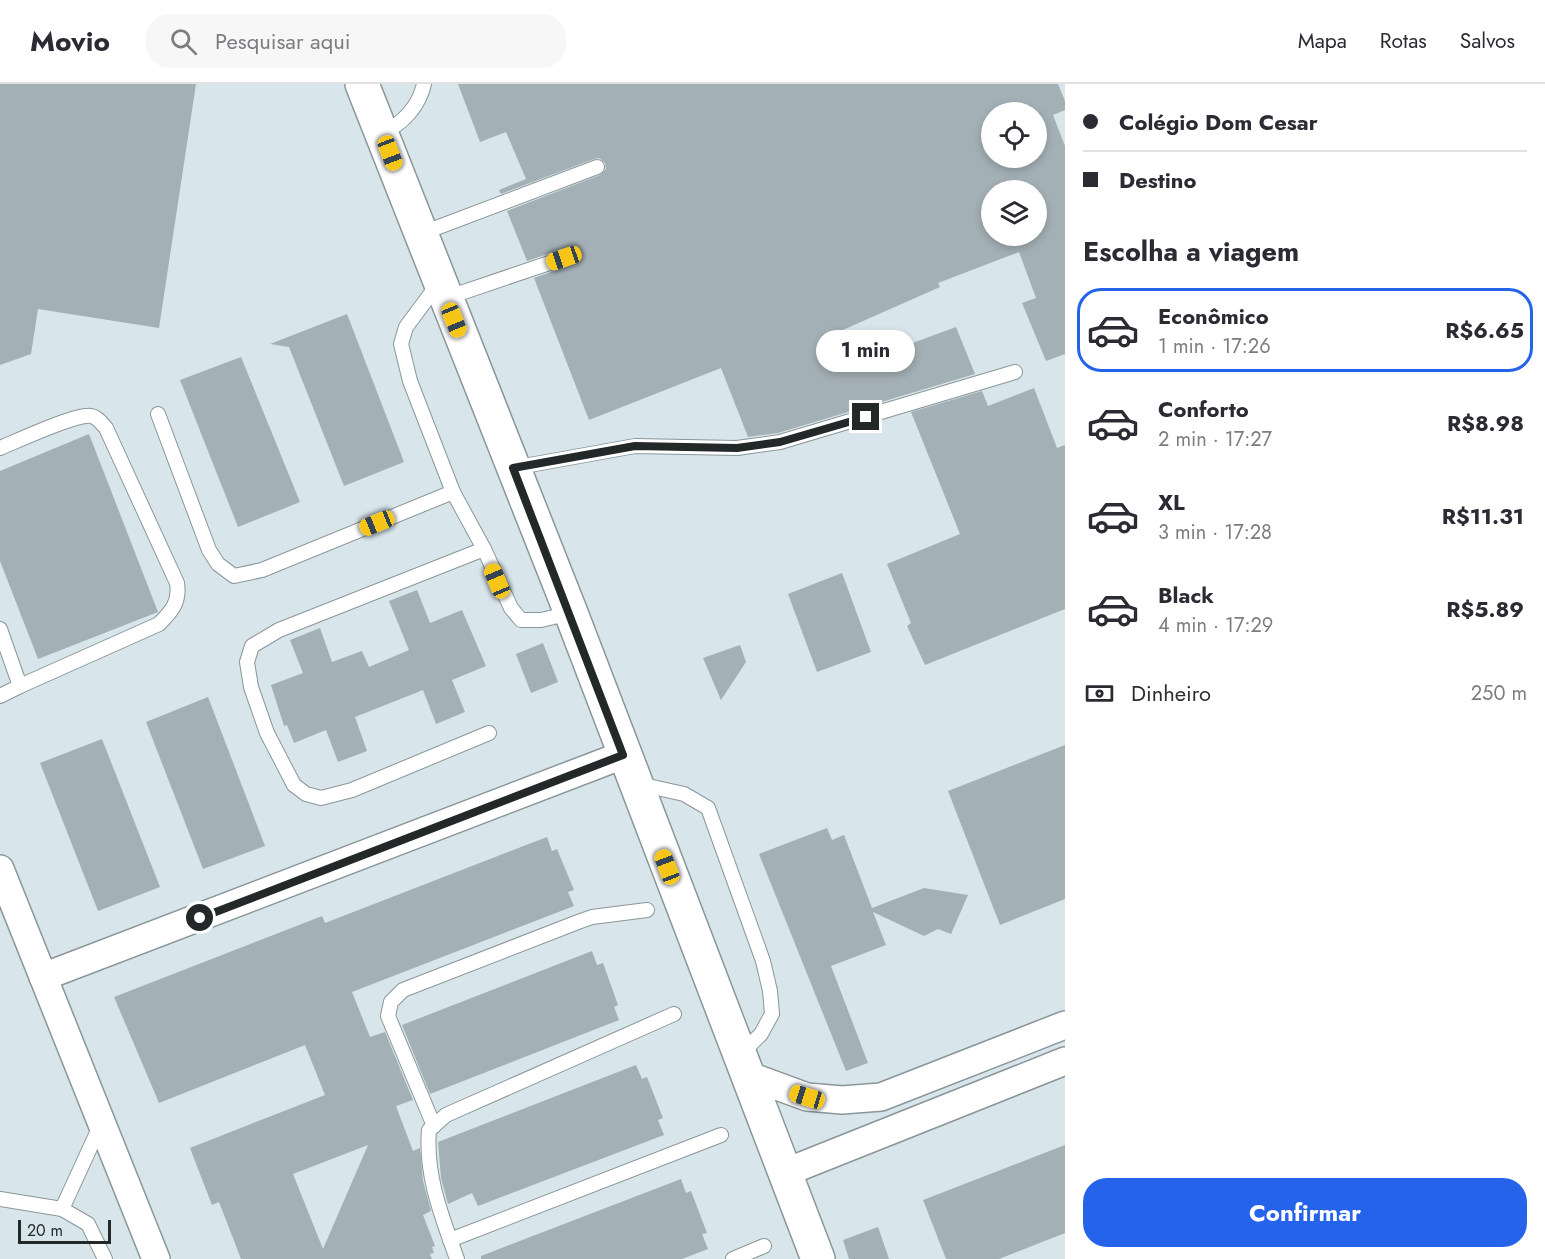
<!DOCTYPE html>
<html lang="pt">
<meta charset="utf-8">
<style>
:root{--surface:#fff;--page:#f7f7f7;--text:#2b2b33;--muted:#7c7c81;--line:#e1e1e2;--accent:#2563eb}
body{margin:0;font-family:Jost,sans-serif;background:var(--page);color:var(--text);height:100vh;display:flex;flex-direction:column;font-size:22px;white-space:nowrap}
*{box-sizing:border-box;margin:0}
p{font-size:20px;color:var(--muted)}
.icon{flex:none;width:33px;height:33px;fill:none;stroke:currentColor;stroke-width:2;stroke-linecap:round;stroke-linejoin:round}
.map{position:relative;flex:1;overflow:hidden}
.side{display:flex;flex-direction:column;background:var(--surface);width:480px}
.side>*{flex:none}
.guide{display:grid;align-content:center;height:132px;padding:0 18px;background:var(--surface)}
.tools{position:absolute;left:981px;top:18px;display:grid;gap:12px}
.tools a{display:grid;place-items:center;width:66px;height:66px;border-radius:50%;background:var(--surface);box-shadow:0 3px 9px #0003;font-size:30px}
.scale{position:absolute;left:18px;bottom:15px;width:93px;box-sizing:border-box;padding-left:6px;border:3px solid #232829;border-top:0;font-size:16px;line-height:21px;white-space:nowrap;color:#232829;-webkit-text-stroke:4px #d8e5ea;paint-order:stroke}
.end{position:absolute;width:27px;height:27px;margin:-14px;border:8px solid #232829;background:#fff;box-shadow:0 0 0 3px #fff}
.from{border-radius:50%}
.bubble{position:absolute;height:42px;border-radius:21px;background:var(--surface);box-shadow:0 3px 9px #0003;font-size:20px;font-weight:700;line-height:42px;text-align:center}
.car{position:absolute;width:18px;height:36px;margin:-18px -9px;border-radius:8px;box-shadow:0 0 4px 2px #0007;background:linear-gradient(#f5c518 24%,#345 0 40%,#f5c518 0 76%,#345 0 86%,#f5c518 0)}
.guide b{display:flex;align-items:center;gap:21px;height:57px;font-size:22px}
.guide b+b{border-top:2px solid var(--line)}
.guide i{width:15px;height:15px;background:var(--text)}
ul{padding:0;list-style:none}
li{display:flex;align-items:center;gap:18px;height:84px;margin:0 12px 9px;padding:0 6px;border:3px solid transparent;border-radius:24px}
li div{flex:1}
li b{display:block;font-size:22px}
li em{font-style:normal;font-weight:700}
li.active{border-color:var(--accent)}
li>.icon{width:54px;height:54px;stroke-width:1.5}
h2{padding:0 18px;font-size:27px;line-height:72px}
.pay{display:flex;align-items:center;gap:15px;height:66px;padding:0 18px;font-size:22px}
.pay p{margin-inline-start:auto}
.action{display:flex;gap:12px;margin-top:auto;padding:12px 18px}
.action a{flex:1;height:69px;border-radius:24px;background:var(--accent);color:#fff;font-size:24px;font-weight:700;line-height:69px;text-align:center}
header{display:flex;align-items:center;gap:36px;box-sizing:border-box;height:84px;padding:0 30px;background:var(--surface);border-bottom:2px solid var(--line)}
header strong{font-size:28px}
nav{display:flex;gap:33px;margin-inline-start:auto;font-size:21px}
.search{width:420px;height:54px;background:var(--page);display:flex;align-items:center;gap:15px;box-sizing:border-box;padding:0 21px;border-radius:24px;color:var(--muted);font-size:22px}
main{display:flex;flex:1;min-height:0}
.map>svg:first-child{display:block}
</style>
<header>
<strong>Movio</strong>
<div class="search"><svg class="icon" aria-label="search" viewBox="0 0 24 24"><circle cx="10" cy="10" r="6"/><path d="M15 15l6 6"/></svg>Pesquisar aqui</div>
<nav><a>Mapa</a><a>Rotas</a><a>Salvos</a></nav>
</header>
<main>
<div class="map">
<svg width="1065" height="1175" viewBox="0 0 1065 1175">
<rect width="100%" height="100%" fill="#d8e5ea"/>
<g fill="#a3b0b5" fill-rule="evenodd">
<polygon points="0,0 196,0 159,244 38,225 31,270 0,281"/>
<path d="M458,0H1058L1065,17V26L1053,31L1065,62V270L1046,277L1022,219L1036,214L1019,168L938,199L940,203L836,249L850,282L956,243L975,290L778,349L748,353L721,284L589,336L534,194L567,182L573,176L572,171L562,165L527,177L507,127L600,91L606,85L605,79L599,74L594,75L501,110L499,106L526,95L506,48L480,58ZM992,28H1036V74H992ZM992,106H1036V152H992Z"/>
<polygon points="347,230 404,378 344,402 289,263 270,260"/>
<polygon points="241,273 300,418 238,443 180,296"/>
<polygon points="1034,304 1057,364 1065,361 1065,525 925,581 907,542 911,539 887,480 960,450 911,328 982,307 988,322"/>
<polygon points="89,350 158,528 38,575 0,477 0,387"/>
<polygon points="842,489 871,568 817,588 788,510"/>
<polygon points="417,506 430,539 462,526 486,582 452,596 465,628 436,640 423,606 355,633 367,667 338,678 326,646 294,659 287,641 284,642 271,601 303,589 290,556 320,544 332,578 362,567 369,583 409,566 389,517"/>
<polygon points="543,559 558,598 531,609 516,570"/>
<polygon points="740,561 746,578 721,616 703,574"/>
<polygon points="208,613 265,762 203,785 146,638"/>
<polygon points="102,655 160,803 98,827 40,679"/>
<polygon points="1065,661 1065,815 1000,841 948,707"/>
<polygon points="827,744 832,756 844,751 872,824 924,804 968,811 951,850 938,845 924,852 873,828 886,861 831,882 868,979 846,987 759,770"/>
<path d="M547,753L552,767L557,765L574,806L568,808L574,822L352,908L370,953L385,948L413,1016L396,1022L413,1067L420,1064L423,1097L431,1127L423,1131L435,1162L432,1163L434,1169L430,1170L432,1175H241L219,1118L212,1121L190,1064L325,1011L305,961L159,1019L114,913L322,832L325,839ZM368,1061L323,1165L293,1090Z"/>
<polygon points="592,867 597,881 603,879 618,921 614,923 619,936 430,1010 402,941"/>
<polygon points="636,981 642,995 647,993 663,1034 658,1036 664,1051 478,1122 472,1109 448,1120 441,1094 438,1058"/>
<polygon points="1065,1061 1065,1149 999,1175 946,1175 923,1116"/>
<polygon points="681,1095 686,1109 691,1107 707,1149 702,1150 708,1165 682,1175 481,1175 481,1172"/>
<polygon points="878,1143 889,1175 849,1175 843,1156"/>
</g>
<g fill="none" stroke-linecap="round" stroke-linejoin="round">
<defs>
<g id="service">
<path d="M382,49C403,40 419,22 424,0"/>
<polyline points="420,150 597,83"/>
<polyline points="438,200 406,243 401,260 410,297 453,408 484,465 511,524 521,536 541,536 571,529"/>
<polyline points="446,214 564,174"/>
<polyline points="158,330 209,466 218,480 234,492 262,486 453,408"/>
<path d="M0,364C17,357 77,329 91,332C98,333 102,340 106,344L177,499C180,518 172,527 159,540L20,602L0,545"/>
<polyline points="513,384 635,362 737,364 780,358 1015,288"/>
<polyline points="484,465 279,546 252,562 247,578 251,603 267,649 294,701 306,710 321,714 352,706 489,649"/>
<polyline points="0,612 20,602"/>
<polyline points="639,700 684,710 708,724 763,877 770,907 772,930 761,950 741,970"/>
<polyline points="434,1042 388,932 391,918 403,906 578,838 592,833 647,826"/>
<polyline points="0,1115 62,1125 88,1140 105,1175"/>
<polyline points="62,1125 101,1040"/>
<polyline points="450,1156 721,1051"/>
<path d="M457,1175C442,1133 425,1091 429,1046L446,1031L674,930"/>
<polyline points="733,1175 764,1162"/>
</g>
<g id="minor">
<polyline points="0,785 156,1175"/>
<polyline points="43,893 623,671"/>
<polyline points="747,991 807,1013 842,1016 881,1013 1065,941"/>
<polyline points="784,1089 1065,977"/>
</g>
<polyline id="tertiary" points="362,0 571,529 818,1175"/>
</defs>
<use href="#service" stroke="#89969a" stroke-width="16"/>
<use href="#minor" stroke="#89969a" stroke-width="30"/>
<use href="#tertiary" stroke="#89969a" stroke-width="36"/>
<use href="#service" stroke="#fff" stroke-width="14"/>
<use href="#minor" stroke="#fff" stroke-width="27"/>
<use href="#tertiary" stroke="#fff" stroke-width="33"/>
</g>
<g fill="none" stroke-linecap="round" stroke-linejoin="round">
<polyline stroke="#232829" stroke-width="8" points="200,834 623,671 513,384 635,362 737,364 780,358 866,333"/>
</g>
</svg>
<div class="tools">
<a><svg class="icon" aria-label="locate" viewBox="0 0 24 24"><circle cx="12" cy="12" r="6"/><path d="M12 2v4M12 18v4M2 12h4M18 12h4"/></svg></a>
<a><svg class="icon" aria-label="layers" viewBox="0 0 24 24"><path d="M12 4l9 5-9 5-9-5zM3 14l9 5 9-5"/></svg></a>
</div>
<div class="scale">20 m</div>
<i class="end from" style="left:200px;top:834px"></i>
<i class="end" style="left:866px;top:333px"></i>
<div class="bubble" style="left:816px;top:246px;width:99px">1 min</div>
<i class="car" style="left:390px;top:69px;rotate:159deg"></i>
<i class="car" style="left:564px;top:174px;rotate:251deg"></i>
<i class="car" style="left:454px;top:236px;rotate:158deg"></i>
<i class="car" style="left:377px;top:439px;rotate:248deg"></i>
<i class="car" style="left:497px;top:497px;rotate:337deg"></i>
<i class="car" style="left:667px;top:783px;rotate:339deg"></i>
<i class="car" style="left:807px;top:1013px;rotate:287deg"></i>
</div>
<section class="side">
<div class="guide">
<b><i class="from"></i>Colégio Dom Cesar</b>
<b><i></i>Destino</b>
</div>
<h2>Escolha a viagem</h2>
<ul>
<li class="active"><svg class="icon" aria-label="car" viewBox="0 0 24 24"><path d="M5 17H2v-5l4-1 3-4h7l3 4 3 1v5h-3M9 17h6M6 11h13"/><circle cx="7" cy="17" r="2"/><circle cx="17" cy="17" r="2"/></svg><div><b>Econômico</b><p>1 min · 17:26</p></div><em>R$6.65</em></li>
<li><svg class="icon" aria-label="car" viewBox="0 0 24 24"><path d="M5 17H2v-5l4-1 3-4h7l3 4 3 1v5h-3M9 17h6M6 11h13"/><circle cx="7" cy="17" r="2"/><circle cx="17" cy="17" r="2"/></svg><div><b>Conforto</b><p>2 min · 17:27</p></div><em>R$8.98</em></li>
<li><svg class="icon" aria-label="car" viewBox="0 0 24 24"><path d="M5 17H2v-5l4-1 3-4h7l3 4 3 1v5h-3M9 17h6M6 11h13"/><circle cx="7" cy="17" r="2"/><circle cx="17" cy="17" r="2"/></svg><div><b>XL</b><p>3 min · 17:28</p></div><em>R$11.31</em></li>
<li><svg class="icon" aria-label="car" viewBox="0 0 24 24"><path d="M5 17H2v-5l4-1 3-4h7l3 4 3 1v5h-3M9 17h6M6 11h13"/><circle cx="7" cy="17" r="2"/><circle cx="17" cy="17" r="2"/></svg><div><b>Black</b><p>4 min · 17:29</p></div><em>R$5.89</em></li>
</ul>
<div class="pay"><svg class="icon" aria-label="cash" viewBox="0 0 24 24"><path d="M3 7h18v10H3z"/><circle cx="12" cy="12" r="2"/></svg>Dinheiro<p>250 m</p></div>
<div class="action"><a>Confirmar</a></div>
</section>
</main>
